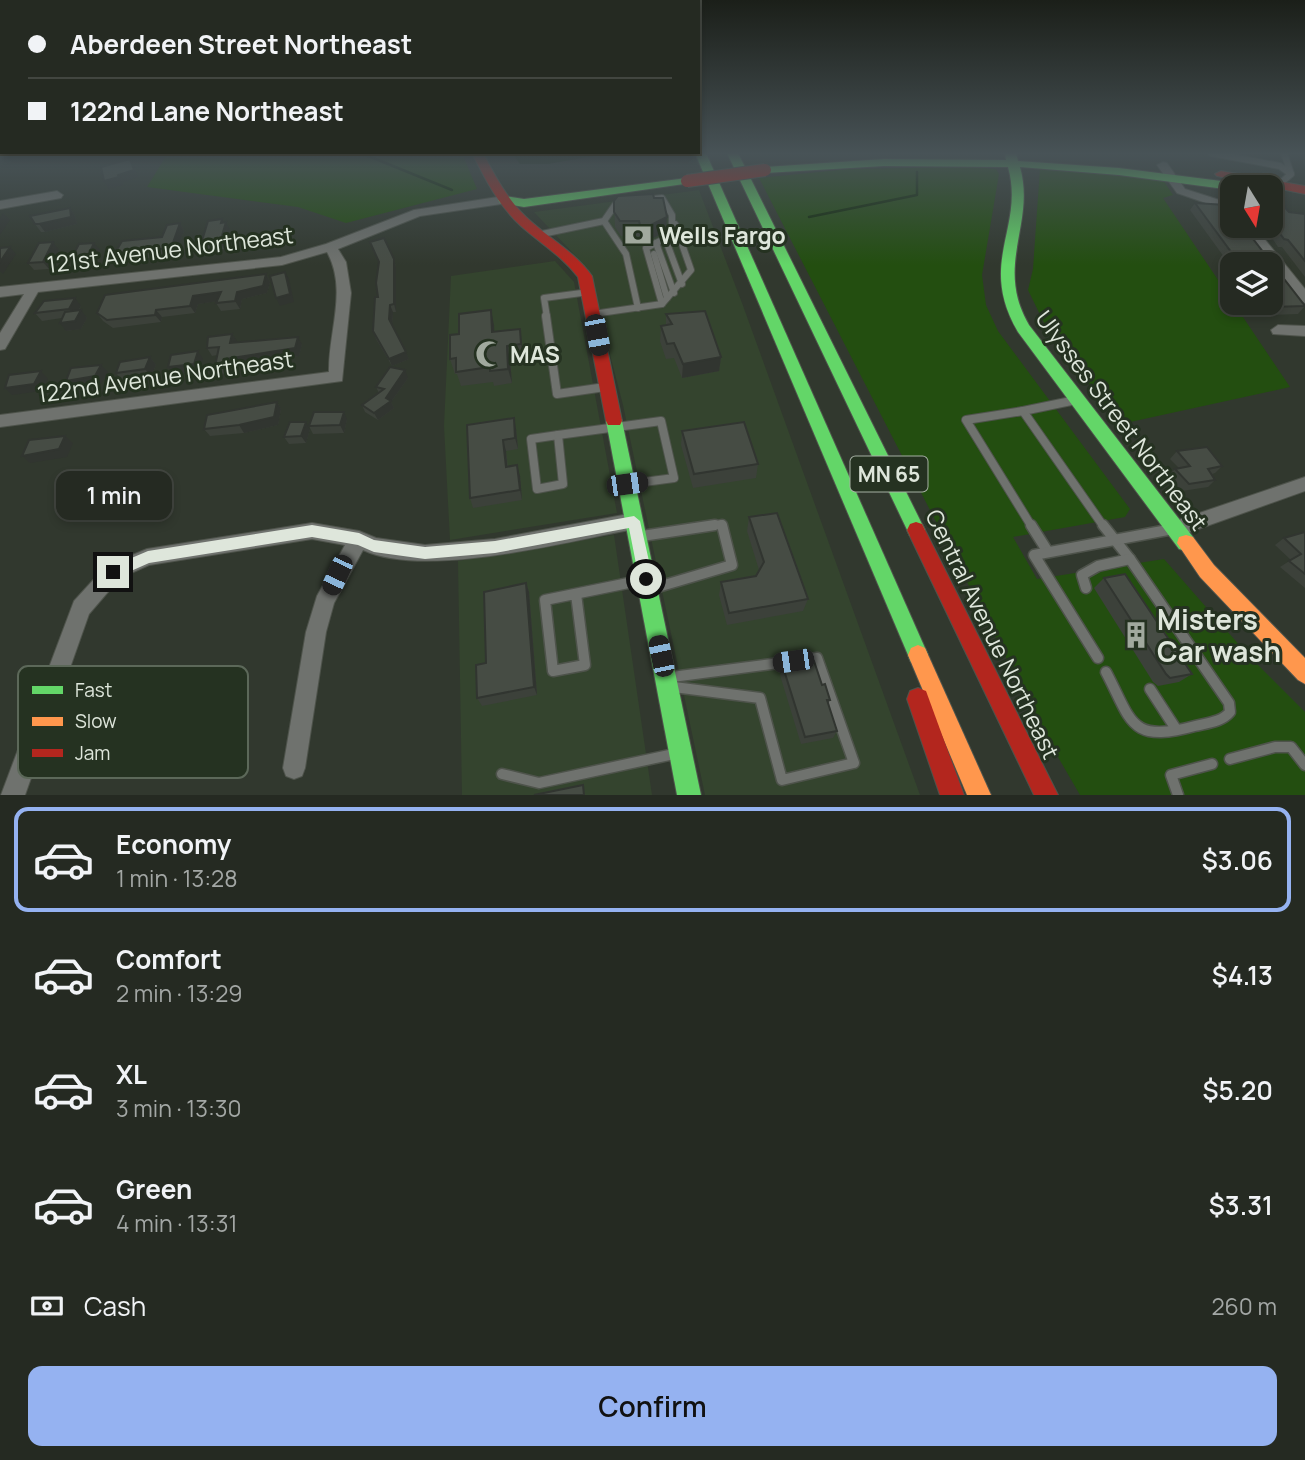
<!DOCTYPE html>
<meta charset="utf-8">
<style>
:root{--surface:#252a22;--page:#2d322a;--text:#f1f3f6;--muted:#a3a7a5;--line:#424640;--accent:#95b2f1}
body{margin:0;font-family:Manrope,sans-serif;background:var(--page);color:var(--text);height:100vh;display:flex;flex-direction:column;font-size:26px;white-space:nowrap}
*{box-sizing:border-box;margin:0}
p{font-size:23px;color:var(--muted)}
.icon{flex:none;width:38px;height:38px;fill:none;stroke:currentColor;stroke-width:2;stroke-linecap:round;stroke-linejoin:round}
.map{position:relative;height:795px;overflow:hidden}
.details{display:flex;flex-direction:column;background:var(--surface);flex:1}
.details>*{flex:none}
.guide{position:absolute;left:0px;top:0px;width:700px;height:154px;box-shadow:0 4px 10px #0003,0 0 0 2px var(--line);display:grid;align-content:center;height:154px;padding:0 28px;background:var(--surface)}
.needle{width:46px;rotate:169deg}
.buttons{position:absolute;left:1220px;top:175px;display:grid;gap:14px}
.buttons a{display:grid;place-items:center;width:63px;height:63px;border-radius:14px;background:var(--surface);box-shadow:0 4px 10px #0003,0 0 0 2px var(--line);font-size:35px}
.end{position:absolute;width:32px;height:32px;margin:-16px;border:9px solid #dee6db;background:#111;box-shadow:0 0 0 4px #111}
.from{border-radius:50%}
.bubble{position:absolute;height:49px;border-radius:14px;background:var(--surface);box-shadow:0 4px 10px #0003,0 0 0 2px var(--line);font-size:23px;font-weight:600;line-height:49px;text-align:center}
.car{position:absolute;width:21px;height:42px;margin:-21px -10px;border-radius:9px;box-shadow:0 0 5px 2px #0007;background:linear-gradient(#222 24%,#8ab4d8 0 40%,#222 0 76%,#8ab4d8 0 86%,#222 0)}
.guide b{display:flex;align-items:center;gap:24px;height:66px;font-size:26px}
.guide b+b{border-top:2px solid var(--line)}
.guide i{width:18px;height:18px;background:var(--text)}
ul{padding:12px 0 0;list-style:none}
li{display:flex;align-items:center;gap:21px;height:105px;margin:0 14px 10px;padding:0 14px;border:4px solid transparent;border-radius:14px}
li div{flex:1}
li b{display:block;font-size:26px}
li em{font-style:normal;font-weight:600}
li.selected{border-color:var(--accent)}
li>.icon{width:63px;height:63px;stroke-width:1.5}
.pay{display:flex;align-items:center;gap:18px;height:77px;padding:0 28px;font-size:26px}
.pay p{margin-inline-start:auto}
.button{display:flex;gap:14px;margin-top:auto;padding:14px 28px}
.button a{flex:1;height:80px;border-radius:14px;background:var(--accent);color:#111;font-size:28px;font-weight:600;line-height:80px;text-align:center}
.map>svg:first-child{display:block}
</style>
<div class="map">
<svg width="1305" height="795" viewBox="0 0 1305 795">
<rect width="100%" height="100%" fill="#31382e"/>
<g fill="#34442e">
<polygon points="699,190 742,303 920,795 705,795 623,405 588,269 534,212"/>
<polygon points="555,261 574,282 617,513 450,540 444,426 451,276"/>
<polygon points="614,535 652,795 462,795 458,561"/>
</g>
<g fill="#234e10">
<polygon points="168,153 462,153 477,189 346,223 298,207 147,187"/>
<polygon points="972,167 996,169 999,174 982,275 986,305 998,331 1130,509 1125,517 1013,537 1037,579 1164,559 1248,655 1305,712 1305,795 1080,795 1051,745 759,178 849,169"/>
<polygon points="1040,168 1163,180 1173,195 1163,198 1290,387 1121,424 1051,337 1028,290 1033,269"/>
</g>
<polygon fill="#0d2904" points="512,153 611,153 548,164 520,164"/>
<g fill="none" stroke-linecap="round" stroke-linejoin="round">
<g stroke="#0d2904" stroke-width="2.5">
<polyline points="361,153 452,190"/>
<polyline points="809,217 917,195 917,172"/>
</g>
<defs>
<g id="lane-far2">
<polyline points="1211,153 1280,166 1291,174"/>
<polyline points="1274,183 1283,181 1291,174 1284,153"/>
<polyline points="653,199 662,198 672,215 672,235 646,248 662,304"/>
<polyline points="604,221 626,254 638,308"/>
<polyline points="542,234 604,221 615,205 623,203"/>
<polyline points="665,238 682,284"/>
<polyline points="656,243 674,293"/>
<polyline points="654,254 667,298"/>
<polyline points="593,314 662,304 691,270 675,224"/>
<polyline points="547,317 544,298 589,292"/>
</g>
<g id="lane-far1">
<polyline points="546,316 557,394 605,387"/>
<polyline points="1076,400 1023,411 1104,527"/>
<polyline points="1023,411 966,420 1032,527"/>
<polygon points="558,435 563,484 537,489 531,439"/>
<polyline points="558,435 661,421 674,478 629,484"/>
<polyline points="703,527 722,524 723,527"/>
</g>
<g id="lane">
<polyline points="1031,525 1048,552"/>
<path d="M1103,525L1130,559L1229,703L1230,712C1222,722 1207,723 1195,726C1129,744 1132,721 1106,672"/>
<polyline points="642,536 715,525"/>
<polyline points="1086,588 1082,575 1098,566 1130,559"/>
<polyline points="651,589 732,565 722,525"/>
<polyline points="576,594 585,665 553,671 545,600 643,580"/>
<polyline points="1098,658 1034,555 1173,529"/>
<polyline points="672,677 817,658 854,763 782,780 760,698 674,687"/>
<polyline points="1150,689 1176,729"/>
<polyline points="1230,759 1275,747 1291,747 1305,765"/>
<polyline points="502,774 539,783 674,754"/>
<polyline points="1178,795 1171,775 1212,764"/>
</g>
<g id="street">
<polygon points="1163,162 1167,163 1185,189 1232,204 1232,212 1177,193 1157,165"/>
<polygon points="57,191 63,195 61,198 0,209 0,201"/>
<path d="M504,196L510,200L508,203L420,216L338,249L346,262L351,293L342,381L0,427V415L329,372C328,332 348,290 327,252L282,265L38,292L5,349L0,350V333L24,294L0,297V287L281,257L326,244L414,210Z"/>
<polygon points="1242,226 1254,226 1305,289 1305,303 1300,301"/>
<polygon points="1278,325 1305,326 1305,336 1273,334 1271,330"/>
<polygon points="1305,477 1305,491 1176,537 1170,535 1167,529 1170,523"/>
<path d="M634,513L640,515L643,521L640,527L634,529C566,542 425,579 363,550L334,603L326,632L305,768L302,776L294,779L286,776L283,768L306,632L317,596L345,545L312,539L149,565L120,578L89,614L25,795H1L74,601L106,566L147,549L312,523L359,531L376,538L425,545L495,539Z"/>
</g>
<g id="fast">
<polygon points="695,153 706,153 925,648 928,655 925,662 918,665 911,662"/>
<polygon points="727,153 738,153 922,524 925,530 922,536 916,538 910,536"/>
<path d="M1005,153H1016L1018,161L1119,168L1237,183L1243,187H1232V190L1119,175L1020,167C1036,224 994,265 1029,325L1193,537L1195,543L1193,549L1186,551L1179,549L1018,332C977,262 1025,228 1008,167L884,166L765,173L759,170L765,167L884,159L1006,160Z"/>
<polygon points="687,178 693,181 691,183 524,207 500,203 498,200 504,196 524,199"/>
<polygon points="614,415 620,417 622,421 701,795 677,795 606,421 608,417"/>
</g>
<g id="slow">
<polygon points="1186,535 1193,537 1214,565 1305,658 1305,684 1298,680 1200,577 1177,543 1179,537"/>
<polygon points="918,645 925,648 991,795 967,795 908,655 911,648"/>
</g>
<g id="jam">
<path d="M472,153H483C495,176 507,199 526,217C548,238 574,251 592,276L622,421L620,425H608L606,421L578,277C562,256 540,243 521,226C499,206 485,179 472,153Z"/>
<polygon points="1221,171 1305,186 1305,194 1217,176 1215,174"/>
<polygon points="916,522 922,524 1058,795 1034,795 907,530 910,524"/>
<polygon points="918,688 926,691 964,795 940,795 907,699 910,691"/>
</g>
</defs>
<use href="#lane-far2" stroke="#4e534b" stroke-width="8"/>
<use href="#lane-far1" stroke="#4e534b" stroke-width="10"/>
<use href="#lane" stroke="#4e534b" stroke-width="13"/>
<use href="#street" stroke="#4e534b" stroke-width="2"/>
<use href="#fast" stroke="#4e534b" stroke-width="2"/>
<use href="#slow" stroke="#4e534b" stroke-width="2"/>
<use href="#jam" stroke="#4e534b" stroke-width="2"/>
<use href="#lane-far2" stroke="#6f726e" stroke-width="6"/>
<use href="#lane-far1" stroke="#6f726e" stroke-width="8"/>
<use href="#lane" stroke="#6f726e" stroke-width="10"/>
<use href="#street" fill="#6f726e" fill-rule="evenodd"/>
<use href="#fast" fill="#63d668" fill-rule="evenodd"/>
<use href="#slow" fill="#ff974d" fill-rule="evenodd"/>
<use href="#jam" fill="#b3261e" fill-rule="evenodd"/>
<defs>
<polyline id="jam-bridge" points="687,181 765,170"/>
</defs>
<use href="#jam-bridge" stroke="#4e534b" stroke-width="14" stroke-linecap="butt"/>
<use href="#jam-bridge" stroke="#b3261e" stroke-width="12"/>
</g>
<g fill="#3c413a">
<polygon points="1305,155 1305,167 1302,159"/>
<polygon points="614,201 666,231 641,245 639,236 621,236 615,227"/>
<polygon points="1195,203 1226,205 1232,212 1232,226 1243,226 1305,306 1298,314 1266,315 1257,303 1270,303 1270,264 1232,264 1232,268 1190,210"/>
<polygon points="1270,203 1289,212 1305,214 1305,277 1282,247 1278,247 1264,226 1270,226"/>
<polygon points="70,208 75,216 77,224 45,232 41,232 35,224"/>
<polygon points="224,222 230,230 224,249 205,251 201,244"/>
<polygon points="180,223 184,231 175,255 120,261 115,253 162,237"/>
<polygon points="59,250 49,269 34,270 28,263"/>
<polygon points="394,259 396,267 396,312 393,312 392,325 409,359 392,366 376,339 373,331"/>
<polygon points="266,274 270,282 267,293 242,299 240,309 221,311 216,303 217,301 198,304 195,313 162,317 161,322 113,328 103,321 97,313"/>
<polygon points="81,306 79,310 87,318 81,329 66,331 62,318 42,321 35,313"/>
<polygon points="491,310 494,332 522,344 524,359 510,361 512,383 494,386 493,382 461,386 457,374 455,374 450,359 459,334"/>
<polygon points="666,314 721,357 719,371 682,378 674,358 666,359 660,341 661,326 666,325"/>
<polygon points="232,334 237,342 302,344 299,356 231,366 229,375 220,373 215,366 217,355 212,356 207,348"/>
<polygon points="150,357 156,365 151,377 123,381 116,373"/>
<polygon points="408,378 391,402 394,408 378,420 365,412 362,405 379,393 376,387"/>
<polygon points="277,402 281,409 278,425 244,433 210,436 204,429"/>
<polygon points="347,419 344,433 313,434 309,426"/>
<polygon points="467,425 516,429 518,449 506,451 508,467 520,476 522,500 473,508 470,498"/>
<polygon points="310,429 306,443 289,444 284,437"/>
<polygon points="682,431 758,464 756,478 693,488 681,445"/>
<polygon points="1177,451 1222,466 1215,473 1212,474 1215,480 1208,487 1182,491 1168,476 1175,469 1179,468 1170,459"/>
<polygon points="749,517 808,599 803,611 727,625 719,595 721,582 756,576 759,570 747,531"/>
<polygon points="1305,532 1305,588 1280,567 1291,560 1275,545 1284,538"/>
<polygon points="1104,578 1192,674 1179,682 1158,686 1153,682 1094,588"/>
<polygon points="526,583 529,592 537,695 482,706 477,698 486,663"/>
<polygon points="783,667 822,685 830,700 828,704 837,731 833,738 801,744 780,675"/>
</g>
<g fill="#313530">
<polygon points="130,159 139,177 123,182 123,185 109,189 104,181 118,175"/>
<polygon points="70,208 75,216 77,224 45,232 39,224"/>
<polygon points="3,213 10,220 0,235 0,218"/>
<polygon points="667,217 666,231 641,245 641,230"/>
<polygon points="222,219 225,225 226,222 230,230 224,249 220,242"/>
<polygon points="180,223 184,231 175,255 171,248"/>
<polygon points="53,242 59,250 49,269 43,262"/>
<polygon points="94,243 100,250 94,264 77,266 71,259"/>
<polygon points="10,247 16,254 3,274 0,271 0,262"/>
<polygon points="394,259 396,267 396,312 394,304"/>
<polygon points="285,272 289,279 294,302 280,306 276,298"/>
<polygon points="266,274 270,282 267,293 242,299 240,309 235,301 237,292"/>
<polygon points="221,292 225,300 198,304 195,313 190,306 193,296"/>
<polygon points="75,298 81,306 75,316 69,309"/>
<polygon points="390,305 393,312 392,326 389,319"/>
<polygon points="81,310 87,318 81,329 66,331 60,323"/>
<polygon points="156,310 162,317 161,322 155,315"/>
<polygon points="491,310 494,325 495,347 492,332"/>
<polygon points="520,329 524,359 521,344"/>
<polygon points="232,334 237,341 235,350 230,343"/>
<polygon points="298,337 302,344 299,356 231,366 229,375 224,368 226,359"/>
<polygon points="507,346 510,361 512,383 508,369"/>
<polygon points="198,351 203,359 200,371 174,375 168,367"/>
<polygon points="406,352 409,359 392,366 389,359"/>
<polygon points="150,357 156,365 151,377 145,369"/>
<polygon points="721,357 719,371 682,378 683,364"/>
<polygon points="101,365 108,372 101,384 72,389 66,381"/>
<polygon points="405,370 408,378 391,402 394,408 378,420 374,413"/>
<polygon points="41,371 48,379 41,391 12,395 5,388"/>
<polygon points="277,402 281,409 278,425 244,433 239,425"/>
<polygon points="344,412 347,419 344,433 340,425"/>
<polygon points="514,418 516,429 518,449 515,438"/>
<polygon points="306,422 310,429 306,443 301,436"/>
<polygon points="65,436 73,443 67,457 30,463 22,456"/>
<polygon points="503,440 506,451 508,478 506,467"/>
<polygon points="517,465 520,476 522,500 520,490"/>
<polygon points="526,583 529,592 537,695 534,687"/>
</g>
<g fill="#464c44" stroke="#313530" stroke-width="2">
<polygon points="130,159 134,170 118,175 119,177 104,181 101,167"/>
<polygon points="653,194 654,198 663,198 667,217 641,230 639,221 620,221 614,212 614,201 618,196"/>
<polygon points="1195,203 1226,205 1232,212 1232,226 1243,226 1305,306 1272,307 1269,303 1270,303 1270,264 1240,264"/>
<polygon points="1270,203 1282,204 1289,212 1305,214 1305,261 1288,240 1284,239 1270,220"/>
<polygon points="70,208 71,217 39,224 35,224 30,216"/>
<polygon points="222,219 221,223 226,222 220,242 201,244 208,221"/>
<polygon points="180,223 171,248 115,253 122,241 162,237 167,225"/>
<polygon points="384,238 394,259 394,304 390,305 389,319 406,352 389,359 373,331 375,297 378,297 376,283 379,262 370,242"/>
<polygon points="53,242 43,262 28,263 39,243"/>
<polygon points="94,243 88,256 71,259 79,244"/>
<polygon points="10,247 0,262 0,248"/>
<polygon points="285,272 290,294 276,298 270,276"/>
<polygon points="266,274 263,286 237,292 235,301 216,303 221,292 193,296 190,306 156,310 155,315 107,320 97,313 105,295"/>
<polygon points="75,298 69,309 35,313 44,301"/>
<polygon points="81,310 75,321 60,323 65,312"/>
<polygon points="491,310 492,332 520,329 521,344 507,346 508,369 490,371 490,367 456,372 456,358 450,359 450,335 459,334 459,314"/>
<polygon points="705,311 721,357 683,364 674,343 667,344 661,326 672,324 666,314"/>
<polygon points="232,334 230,343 298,337 295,348 226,359 224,368 215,366 219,347 207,348 208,337"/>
<polygon points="198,351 194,364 168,367 171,355"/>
<polygon points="150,357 145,369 116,373 120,362"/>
<polygon points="101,365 95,376 66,381 71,368"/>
<polygon points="390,367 405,370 386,398 391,401 374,413 362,405 384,389 376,387"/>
<polygon points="41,371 34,384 5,388 9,375"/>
<polygon points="277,402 274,417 239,425 204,429 207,415"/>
<polygon points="314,412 344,412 340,425 309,426"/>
<polygon points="514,418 515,438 503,440 506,467 517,465 520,490 470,498 467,425"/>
<polygon points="290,422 306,422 301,436 284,437"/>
<polygon points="744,422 758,464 694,474 682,431"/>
<polygon points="65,436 59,449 22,456 29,440"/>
<polygon points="1207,447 1222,466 1208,469 1215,480 1189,484 1175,469 1190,466 1177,451"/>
<polygon points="777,513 808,599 729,613 721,582 756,576 764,562 749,517"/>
<polygon points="1305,532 1305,574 1289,561 1301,554 1284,538"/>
<polygon points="1125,574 1192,674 1170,678 1166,674 1104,578"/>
<polygon points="526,583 534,687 477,698 476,665 486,663 484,592"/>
<polygon points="814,661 822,685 825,684 830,700 827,700 837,731 805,737 783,667"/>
<polygon points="583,785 584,795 534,795"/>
</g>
<linearGradient id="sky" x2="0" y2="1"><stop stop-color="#1b1f19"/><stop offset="0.58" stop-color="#485357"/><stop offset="1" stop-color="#485357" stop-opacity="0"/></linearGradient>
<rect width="1305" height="265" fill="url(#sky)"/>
<polygon fill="#dee6db" points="634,516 640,521 653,579 646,585 639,579 629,528 495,553 425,559 374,552 358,545 312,537 149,563 113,579 106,572 108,568 148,551 312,525 359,533 374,540 425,547 495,541"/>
<defs>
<symbol id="bank-bare" viewBox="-9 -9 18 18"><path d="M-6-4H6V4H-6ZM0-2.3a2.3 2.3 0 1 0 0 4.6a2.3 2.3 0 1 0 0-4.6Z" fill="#a1a99e" stroke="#253221" stroke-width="2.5" paint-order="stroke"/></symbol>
<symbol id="mosque-bare" viewBox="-9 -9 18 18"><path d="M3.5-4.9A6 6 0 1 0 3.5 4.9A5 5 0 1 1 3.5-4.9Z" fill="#a1a99e" stroke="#253221" stroke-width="2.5" paint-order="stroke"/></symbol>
<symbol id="building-bare" viewBox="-9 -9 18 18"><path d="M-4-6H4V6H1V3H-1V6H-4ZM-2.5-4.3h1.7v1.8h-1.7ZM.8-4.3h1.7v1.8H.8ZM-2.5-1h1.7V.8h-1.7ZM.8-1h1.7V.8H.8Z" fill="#a1a99e" stroke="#253221" stroke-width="2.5" paint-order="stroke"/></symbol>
</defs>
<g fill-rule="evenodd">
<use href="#bank-bare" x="619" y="216" width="38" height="38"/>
<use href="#mosque-bare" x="470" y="335" width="38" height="38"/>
<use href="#building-bare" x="1117" y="616" width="38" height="38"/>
</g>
<g text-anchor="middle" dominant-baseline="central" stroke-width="6" stroke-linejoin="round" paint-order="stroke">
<rect fill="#253221" stroke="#a6b0a3" stroke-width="2" x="850.5" y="456.5" width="77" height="35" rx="5"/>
<g font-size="21" font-weight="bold" fill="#dee6db">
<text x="889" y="474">MN 65</text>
</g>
<g font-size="23" font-weight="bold" fill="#dee6db" stroke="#253221" text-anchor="start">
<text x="659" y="235">Wells Fargo</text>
<text x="510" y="354">MAS</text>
</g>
<g font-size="23" fill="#dee6db" stroke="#253221">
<text transform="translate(170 249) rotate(-7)">121st Avenue Northeast</text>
<text transform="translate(165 376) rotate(-8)">122nd Avenue Northeast</text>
<text transform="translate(1122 420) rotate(53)">Ulysses Street Northeast</text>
<text transform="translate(993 634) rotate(64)">Central Avenue Northeast</text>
</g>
<g font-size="28" font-weight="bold" fill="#dee6db" stroke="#253221" text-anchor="start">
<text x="1157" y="619">Misters<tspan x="1157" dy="32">Car wash</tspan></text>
</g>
</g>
<rect x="18" y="666" width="230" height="112" rx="10" fill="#253221" stroke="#5c6859" stroke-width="2"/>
<rect x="32" y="686" width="31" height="8" fill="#63d668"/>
<rect x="32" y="717" width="31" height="9" fill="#ff974d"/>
<rect x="32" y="749" width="31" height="8" fill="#b3261e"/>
<g font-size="19" fill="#dee6db">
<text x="75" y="697">Fast</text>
<text x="75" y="728">Slow</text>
<text x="75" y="760">Jam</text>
</g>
</svg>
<div class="buttons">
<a><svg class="needle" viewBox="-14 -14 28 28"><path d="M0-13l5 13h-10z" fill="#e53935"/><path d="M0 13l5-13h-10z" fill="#a3a7a5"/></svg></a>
<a><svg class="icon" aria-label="layers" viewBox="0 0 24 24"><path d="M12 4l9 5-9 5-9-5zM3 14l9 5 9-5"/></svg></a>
</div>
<i class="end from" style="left:646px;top:579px"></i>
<i class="end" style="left:113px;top:572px"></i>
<div class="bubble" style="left:56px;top:471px;width:116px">1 min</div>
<i class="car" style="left:597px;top:335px;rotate:169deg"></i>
<i class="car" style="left:627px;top:484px;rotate:82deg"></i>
<i class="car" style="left:337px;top:575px;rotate:205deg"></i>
<i class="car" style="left:661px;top:656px;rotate:348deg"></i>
<i class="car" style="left:793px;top:661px;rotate:262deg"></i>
<div class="guide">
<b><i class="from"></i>Aberdeen Street Northeast</b>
<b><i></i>122nd Lane Northeast</b>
</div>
</div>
<section class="details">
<ul>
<li class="selected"><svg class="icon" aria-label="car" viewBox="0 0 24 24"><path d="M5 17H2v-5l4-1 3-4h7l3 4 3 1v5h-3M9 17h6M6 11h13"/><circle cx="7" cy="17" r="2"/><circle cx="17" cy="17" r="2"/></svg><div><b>Economy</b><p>1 min · 13:28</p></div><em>$3.06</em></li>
<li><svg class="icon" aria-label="car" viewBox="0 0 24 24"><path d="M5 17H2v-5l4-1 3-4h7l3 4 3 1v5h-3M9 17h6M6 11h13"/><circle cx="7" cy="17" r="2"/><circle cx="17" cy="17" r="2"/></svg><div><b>Comfort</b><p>2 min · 13:29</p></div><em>$4.13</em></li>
<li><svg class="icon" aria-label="car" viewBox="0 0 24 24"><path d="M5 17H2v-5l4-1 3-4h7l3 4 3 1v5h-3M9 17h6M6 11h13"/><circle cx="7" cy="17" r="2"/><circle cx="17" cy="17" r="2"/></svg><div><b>XL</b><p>3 min · 13:30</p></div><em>$5.20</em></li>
<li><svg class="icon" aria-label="car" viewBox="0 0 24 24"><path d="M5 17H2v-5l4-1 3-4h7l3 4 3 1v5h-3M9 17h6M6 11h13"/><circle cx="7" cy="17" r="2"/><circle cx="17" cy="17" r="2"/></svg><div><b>Green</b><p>4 min · 13:31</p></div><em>$3.31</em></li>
</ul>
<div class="pay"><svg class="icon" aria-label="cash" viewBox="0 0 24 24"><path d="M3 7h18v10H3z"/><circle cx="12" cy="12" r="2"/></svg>Cash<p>260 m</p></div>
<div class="button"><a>Confirm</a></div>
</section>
